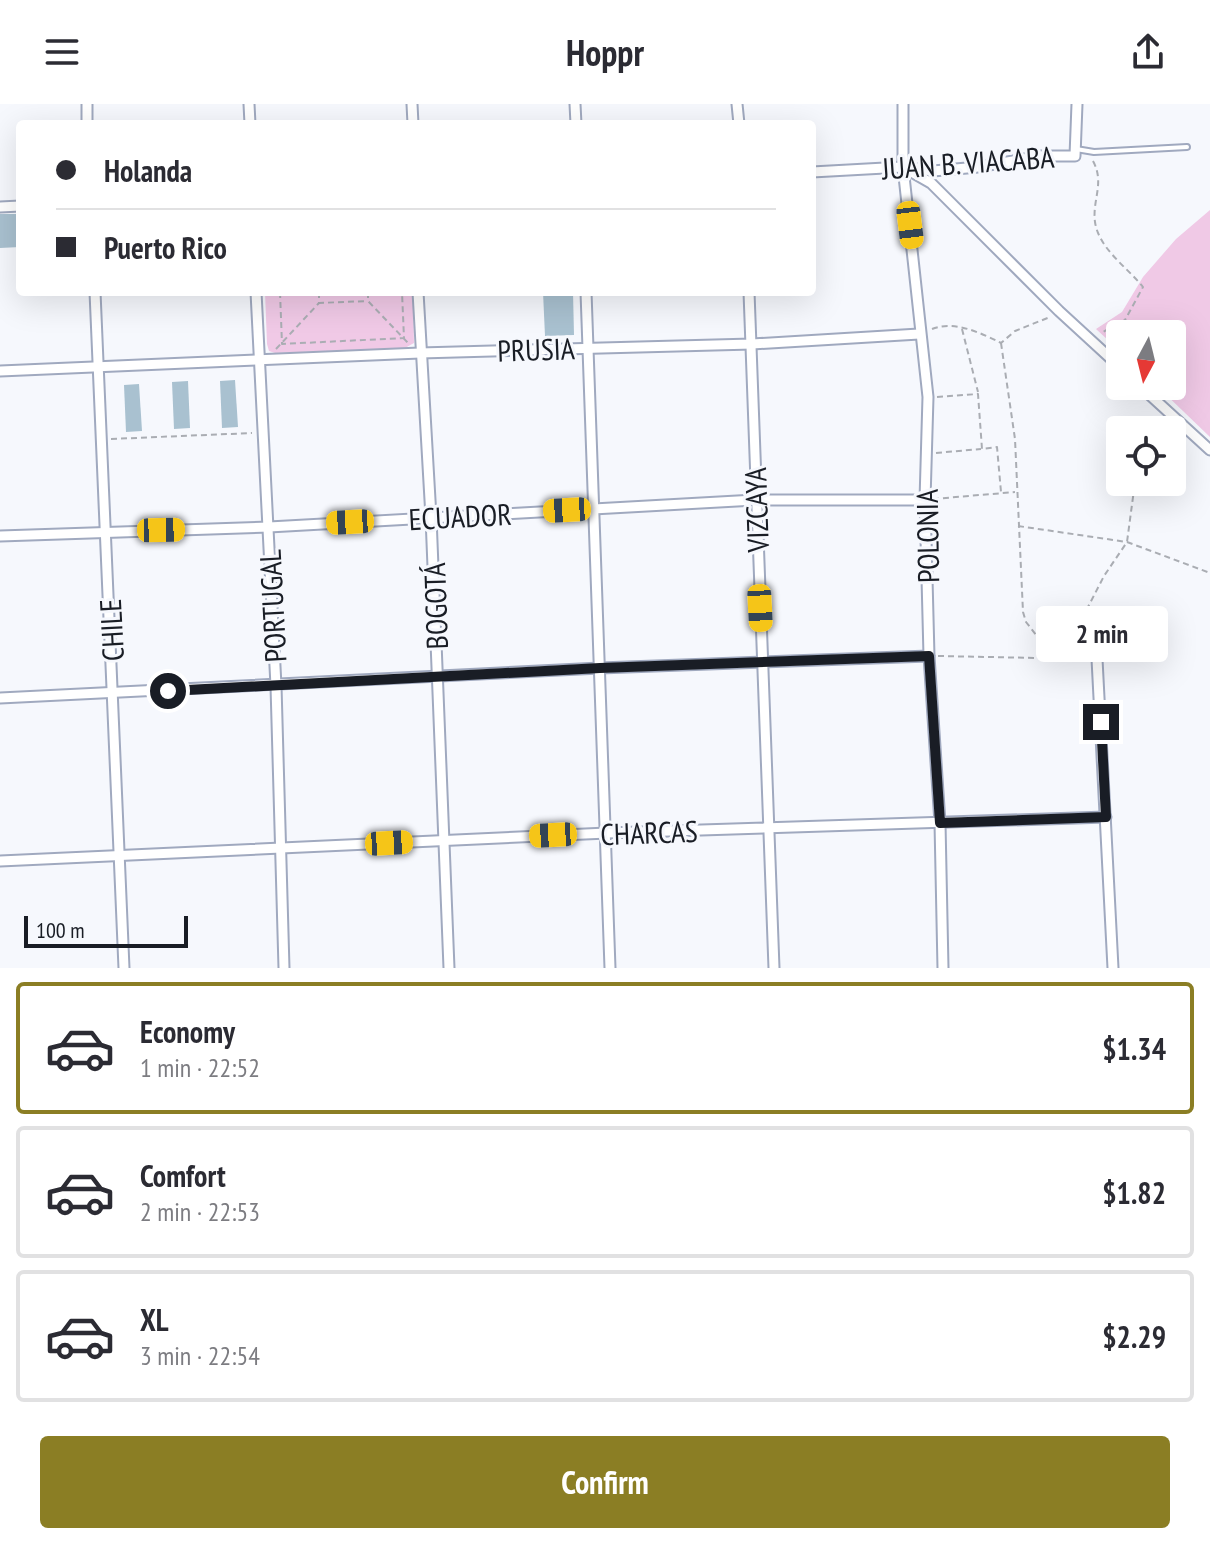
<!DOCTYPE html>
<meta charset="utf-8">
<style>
:root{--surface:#fff;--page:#f2f2f3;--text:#2b2b33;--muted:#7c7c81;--line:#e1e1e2;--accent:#8b7e24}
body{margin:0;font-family:"PT Sans Narrow",sans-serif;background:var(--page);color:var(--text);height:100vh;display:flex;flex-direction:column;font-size:30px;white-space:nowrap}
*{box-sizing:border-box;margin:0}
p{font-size:26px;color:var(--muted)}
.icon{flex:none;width:44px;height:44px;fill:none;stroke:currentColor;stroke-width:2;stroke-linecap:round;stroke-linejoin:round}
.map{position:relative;height:864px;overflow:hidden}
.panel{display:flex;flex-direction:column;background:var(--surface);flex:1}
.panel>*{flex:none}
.top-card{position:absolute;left:16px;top:16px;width:800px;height:176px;border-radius:8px;box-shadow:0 8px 32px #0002;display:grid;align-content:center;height:176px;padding:0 40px;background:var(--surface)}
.needle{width:52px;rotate:187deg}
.tools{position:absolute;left:1106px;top:216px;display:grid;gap:16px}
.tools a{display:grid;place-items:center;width:80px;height:80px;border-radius:8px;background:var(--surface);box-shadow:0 8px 32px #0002;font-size:40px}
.scale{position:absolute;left:24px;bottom:20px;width:164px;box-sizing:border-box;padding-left:8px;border:4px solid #191d25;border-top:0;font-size:22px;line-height:28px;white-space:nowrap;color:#191d25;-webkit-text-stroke:6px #f6f8fd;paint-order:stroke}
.end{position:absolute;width:36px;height:36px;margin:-18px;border:10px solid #191d25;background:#fff;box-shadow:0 0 0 4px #fff}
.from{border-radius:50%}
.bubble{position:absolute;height:56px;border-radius:8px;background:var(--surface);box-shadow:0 8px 32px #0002;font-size:26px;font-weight:700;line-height:56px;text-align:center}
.car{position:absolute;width:24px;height:48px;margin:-24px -12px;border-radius:10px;box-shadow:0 0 6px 2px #0007;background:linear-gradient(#f5c518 24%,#345 0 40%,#f5c518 0 76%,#345 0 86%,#f5c518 0)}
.top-card b{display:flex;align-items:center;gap:28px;height:76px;font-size:30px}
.top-card b+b{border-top:2px solid var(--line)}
.top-card i{width:20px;height:20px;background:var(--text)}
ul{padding:14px 0 0;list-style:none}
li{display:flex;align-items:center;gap:24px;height:132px;margin:0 16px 12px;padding:0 24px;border:4px solid var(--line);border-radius:8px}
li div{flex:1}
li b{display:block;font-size:30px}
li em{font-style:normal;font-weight:700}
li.on{border-color:var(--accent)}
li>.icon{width:72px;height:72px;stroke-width:1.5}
.button{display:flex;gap:16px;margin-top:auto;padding:16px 40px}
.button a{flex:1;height:92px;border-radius:8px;background:var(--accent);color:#fff;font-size:32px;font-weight:700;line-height:92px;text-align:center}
header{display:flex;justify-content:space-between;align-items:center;height:104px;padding:0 40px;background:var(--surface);font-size:36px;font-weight:700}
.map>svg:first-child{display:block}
</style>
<header><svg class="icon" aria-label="menu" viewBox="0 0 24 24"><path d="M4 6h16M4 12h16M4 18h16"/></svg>Hoppr<svg class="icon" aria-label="share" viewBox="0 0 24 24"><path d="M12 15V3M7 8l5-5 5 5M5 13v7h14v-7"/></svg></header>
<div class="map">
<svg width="1210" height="864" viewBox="0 0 1210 864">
<rect width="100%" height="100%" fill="#f6f8fd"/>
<g fill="#f0c9e6">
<polygon points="1210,106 1210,333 1157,282 1172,282 1172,230 1120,230 1120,247 1096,225 1122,208 1143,173 1176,135"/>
<polygon points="265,188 413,188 414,239 405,244 275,249 269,247 267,240"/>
</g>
<g fill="#a9c1d0">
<polygon points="0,110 20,110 20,143 0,144"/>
<polygon points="543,188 573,188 574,231 545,232"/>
<polygon points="235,276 238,323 222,324 220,277"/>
<polygon points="188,277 190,324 174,325 172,278"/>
<polygon points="139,280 142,327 126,328 124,281"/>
</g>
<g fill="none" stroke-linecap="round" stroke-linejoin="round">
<defs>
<polyline id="lane" points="1076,45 1094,48 1187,43"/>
<g id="street">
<polyline points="87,0 87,20"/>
<polyline points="249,0 250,20"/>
<polyline points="412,0 413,20"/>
<polyline points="575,0 576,20"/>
<polyline points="737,0 739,20"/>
<polyline points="903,0 903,63 928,293 925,396 929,552 940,719 943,864"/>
<polyline points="910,67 931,79 1059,207 1120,263"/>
<polyline points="812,68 903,63 933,67 978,63 1041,52 1075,52 1077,0"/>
<polyline points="0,103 20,102"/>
<polyline points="95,188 124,864"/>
<polyline points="256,188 276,582 284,864"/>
<polyline points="418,188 431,413 449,864"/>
<polyline points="586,188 610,864"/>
<polyline points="749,188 774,864"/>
<polyline points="0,267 420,249 752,240 919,230"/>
<polyline points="1140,282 1210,346"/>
<polyline points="0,432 269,423 755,396 925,396"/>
<polyline points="1097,555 1113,864"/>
<polyline points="0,594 600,564 929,552"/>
<polyline points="0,757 607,729 1106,713"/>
</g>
</defs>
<use href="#lane" stroke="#a0a9bf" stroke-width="8"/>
<use href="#street" stroke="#a0a9bf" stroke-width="13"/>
<g stroke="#aaadb3" stroke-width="2" stroke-dasharray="6 4" stroke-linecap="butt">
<path d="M1093,57C1105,79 1092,96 1095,118C1099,145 1127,163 1143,183L1125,216L1101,229"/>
<polyline points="280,188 282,240 404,234 402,188"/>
<polyline points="319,188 319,199 367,197"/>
<polyline points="368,188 368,197 409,240"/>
<path d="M932,225C954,216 981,229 1001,239L1015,227L1050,213"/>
<polyline points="962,225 978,288"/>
<polyline points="1001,239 1015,335 1023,508 1026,518 1054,554"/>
<polyline points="276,245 319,199"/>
<polyline points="937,293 978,290 982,345 997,343 1001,388"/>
<polyline points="111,335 252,329"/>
<polyline points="936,349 981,345"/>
<polyline points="933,395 1015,388"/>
<polyline points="1018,422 1127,438 1210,469"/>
<polyline points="938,552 1088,555"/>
<polyline points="1054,553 1062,524 1088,503 1104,472 1127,438 1135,378"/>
</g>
<use href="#lane" stroke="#fff" stroke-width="4"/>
<use href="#street" stroke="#fff" stroke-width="9"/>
</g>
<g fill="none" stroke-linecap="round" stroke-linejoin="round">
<polyline stroke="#191d25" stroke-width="10" points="168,587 600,564 929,552 940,719 1106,713 1101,618"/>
</g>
<g text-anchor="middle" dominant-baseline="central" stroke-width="6" stroke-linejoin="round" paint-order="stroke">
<g font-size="30" fill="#191d25" stroke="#f6f8fd">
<text transform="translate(968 58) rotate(-4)">JUAN B. VIACABA</text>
<text transform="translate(536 245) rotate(-2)">PRUSIA</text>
<text transform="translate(756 406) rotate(-92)">VIZCAYA</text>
<text transform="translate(460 412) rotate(-3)">ECUADOR</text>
<text transform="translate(927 432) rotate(-91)">POLONIA</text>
<text transform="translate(272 502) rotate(-93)">PORTUGAL</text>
<text transform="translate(435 502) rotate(-92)">BOGOTÁ</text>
<text transform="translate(111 526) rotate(-93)">CHILE</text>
<text transform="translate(649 728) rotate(-2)">CHARCAS</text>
</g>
</g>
</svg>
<div class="tools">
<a><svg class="needle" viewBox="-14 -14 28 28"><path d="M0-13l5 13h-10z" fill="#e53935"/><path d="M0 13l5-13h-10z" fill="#7c7c81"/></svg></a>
<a><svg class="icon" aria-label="locate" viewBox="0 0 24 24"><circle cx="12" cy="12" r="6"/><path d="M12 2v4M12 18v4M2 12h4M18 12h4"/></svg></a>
</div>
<div class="scale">100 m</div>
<i class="end from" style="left:168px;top:587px"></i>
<i class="end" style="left:1101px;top:618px"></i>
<div class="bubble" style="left:1036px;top:502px;width:132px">2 min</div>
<i class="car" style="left:910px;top:121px;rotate:173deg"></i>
<i class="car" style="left:567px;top:406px;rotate:267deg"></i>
<i class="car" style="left:350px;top:418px;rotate:267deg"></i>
<i class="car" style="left:161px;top:426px;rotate:89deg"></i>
<i class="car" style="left:760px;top:504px;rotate:177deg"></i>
<i class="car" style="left:553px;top:731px;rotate:267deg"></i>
<i class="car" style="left:389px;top:739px;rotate:87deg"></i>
<div class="top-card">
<b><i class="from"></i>Holanda</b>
<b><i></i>Puerto Rico</b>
</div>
</div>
<section class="panel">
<ul>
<li class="on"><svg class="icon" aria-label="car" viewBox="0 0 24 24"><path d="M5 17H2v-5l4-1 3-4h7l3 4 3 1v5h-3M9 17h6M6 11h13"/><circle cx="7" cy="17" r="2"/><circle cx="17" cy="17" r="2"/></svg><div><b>Economy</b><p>1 min · 22:52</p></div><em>$1.34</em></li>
<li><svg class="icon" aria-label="car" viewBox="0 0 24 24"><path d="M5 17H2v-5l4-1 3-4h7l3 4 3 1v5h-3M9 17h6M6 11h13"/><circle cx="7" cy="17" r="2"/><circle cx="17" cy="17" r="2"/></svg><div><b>Comfort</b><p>2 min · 22:53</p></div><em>$1.82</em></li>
<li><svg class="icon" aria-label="car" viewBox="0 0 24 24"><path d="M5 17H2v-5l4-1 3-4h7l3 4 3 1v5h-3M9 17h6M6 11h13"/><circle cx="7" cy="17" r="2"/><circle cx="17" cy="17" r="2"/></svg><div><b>XL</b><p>3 min · 22:54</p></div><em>$2.29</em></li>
</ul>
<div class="button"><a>Confirm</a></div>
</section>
